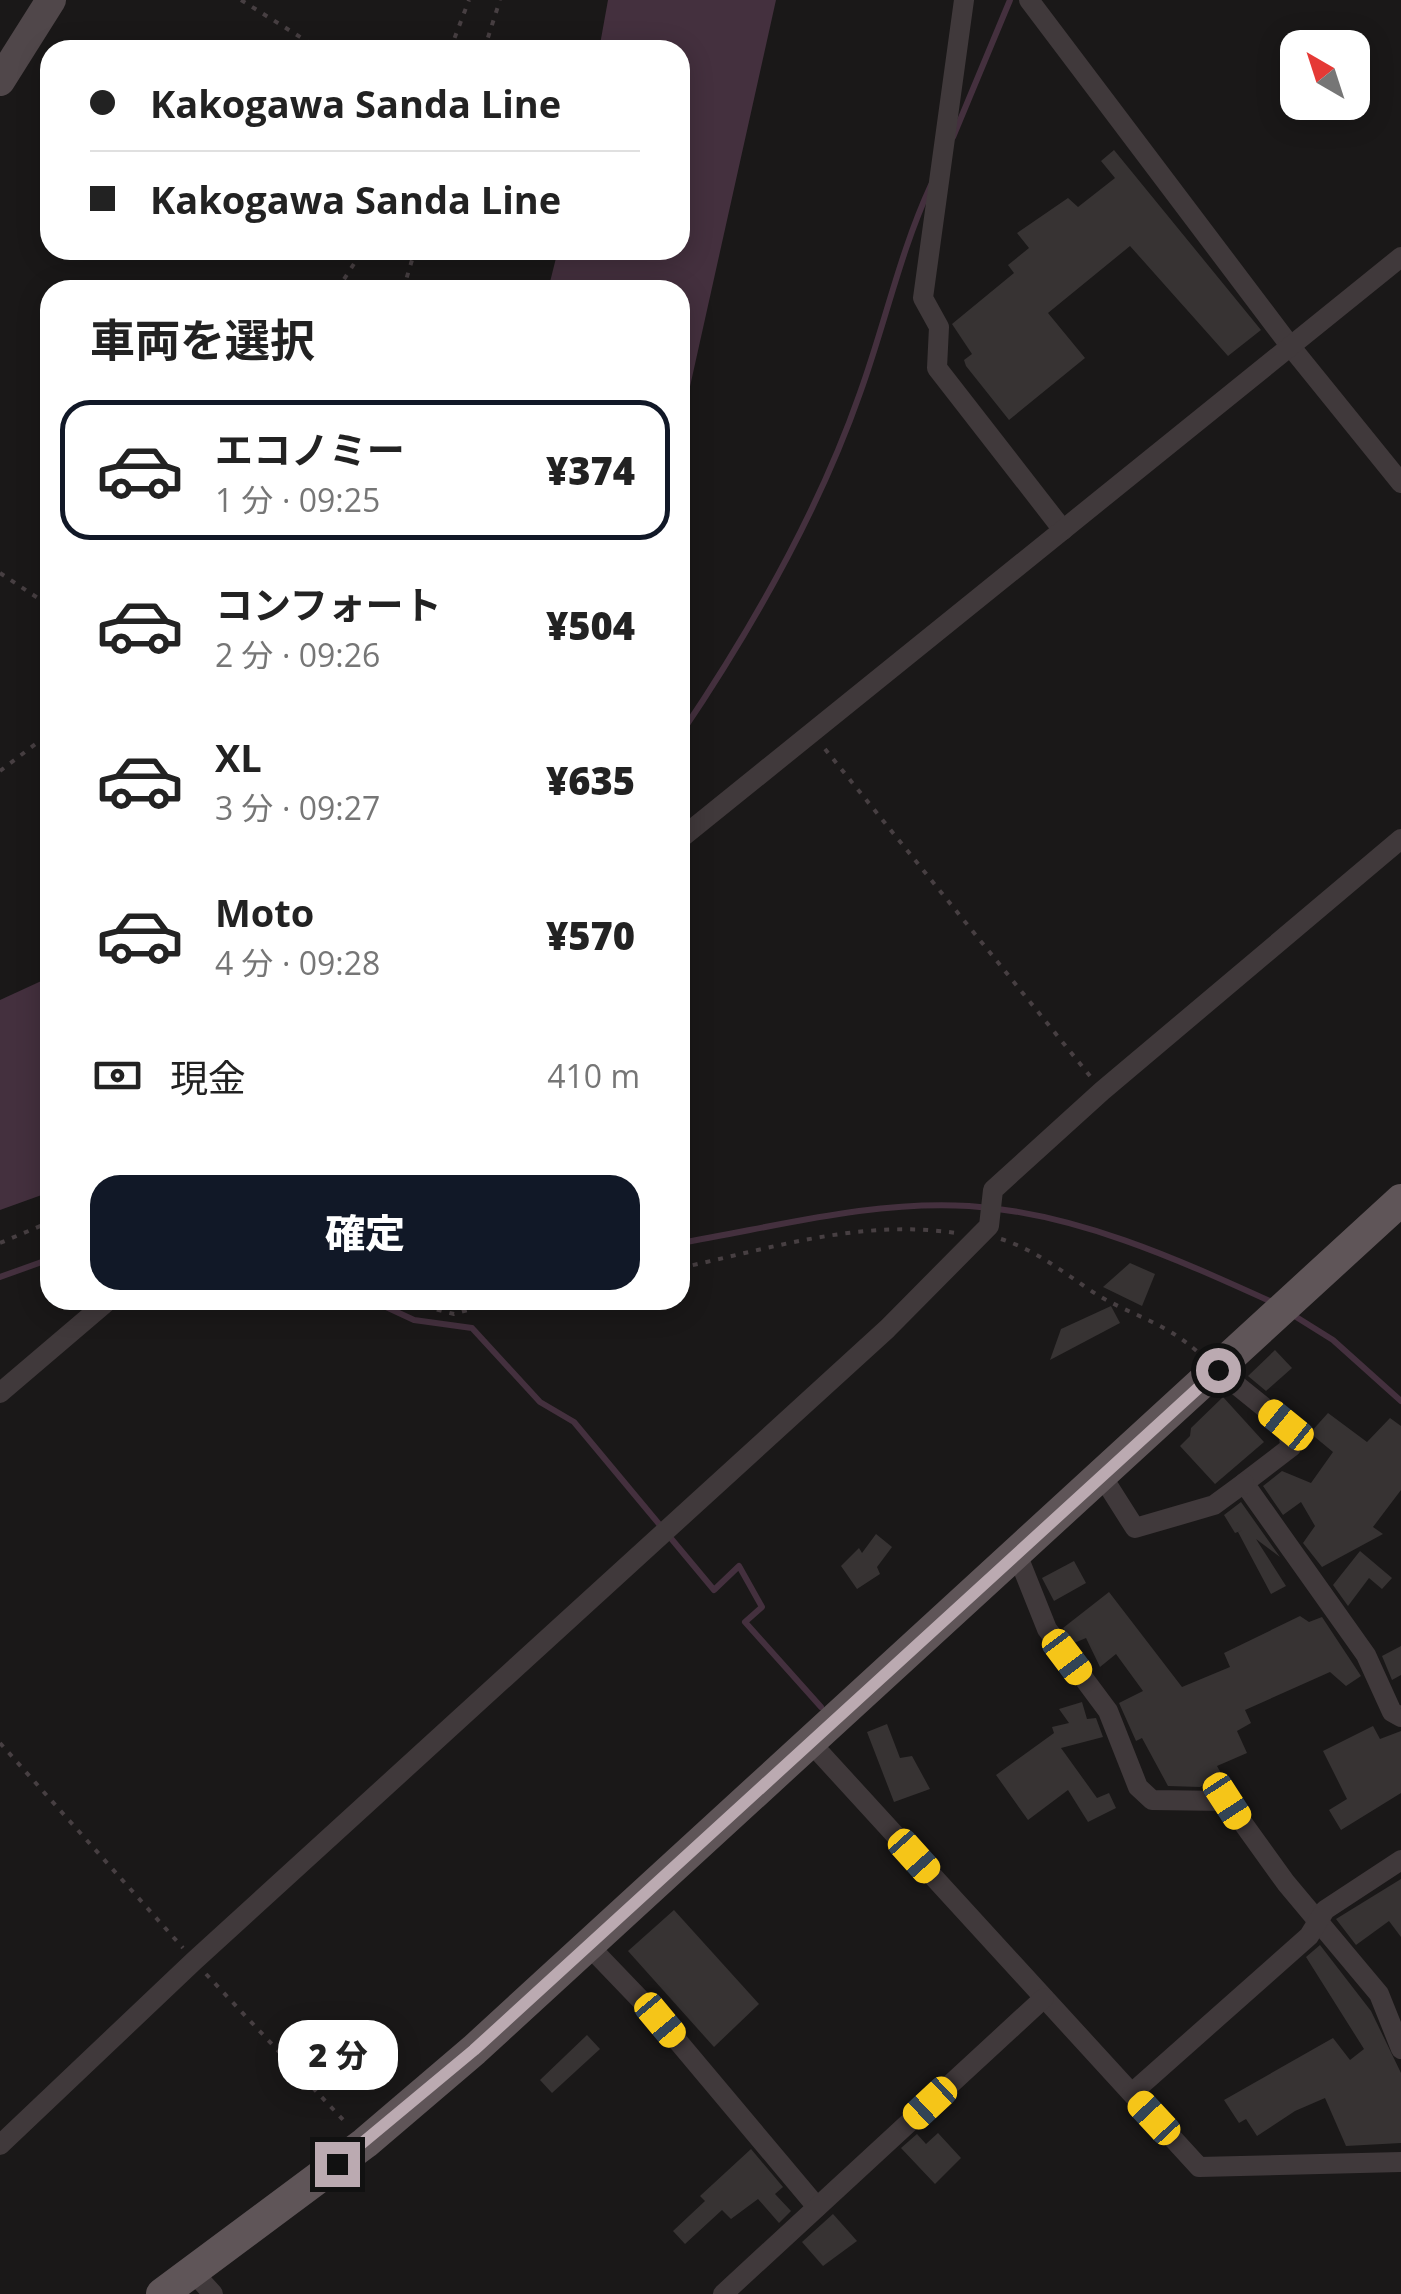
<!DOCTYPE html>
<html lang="ja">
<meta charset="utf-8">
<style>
:root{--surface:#fff;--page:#f6f6f6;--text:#222;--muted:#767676;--line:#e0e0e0;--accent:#111827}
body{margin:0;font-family:"Open Sans","Noto Sans JP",sans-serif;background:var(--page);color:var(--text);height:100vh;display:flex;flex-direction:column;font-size:38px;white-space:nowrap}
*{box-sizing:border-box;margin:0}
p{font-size:32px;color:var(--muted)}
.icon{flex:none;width:55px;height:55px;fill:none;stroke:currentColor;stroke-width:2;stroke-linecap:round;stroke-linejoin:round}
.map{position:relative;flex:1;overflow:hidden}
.sheet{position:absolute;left:40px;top:280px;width:650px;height:1030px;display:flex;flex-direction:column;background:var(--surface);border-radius:30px;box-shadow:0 5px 25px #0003}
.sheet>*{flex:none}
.top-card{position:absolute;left:40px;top:40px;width:650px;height:220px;border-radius:30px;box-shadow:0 5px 25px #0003;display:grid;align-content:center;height:220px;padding:0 50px;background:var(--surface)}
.needle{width:65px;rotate:321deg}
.controls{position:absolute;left:1280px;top:30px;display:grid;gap:20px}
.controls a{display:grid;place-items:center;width:90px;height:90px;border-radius:20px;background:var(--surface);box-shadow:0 5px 25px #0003;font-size:50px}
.end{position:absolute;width:45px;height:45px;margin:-22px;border:12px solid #bbaab1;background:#111;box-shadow:0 0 0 5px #111}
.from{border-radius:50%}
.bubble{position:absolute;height:70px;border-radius:30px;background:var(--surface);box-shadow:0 5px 25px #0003;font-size:32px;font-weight:800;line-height:70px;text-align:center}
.car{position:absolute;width:30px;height:60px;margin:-30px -15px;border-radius:12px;box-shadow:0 0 8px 2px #0007;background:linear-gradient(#f5c518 24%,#345 0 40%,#f5c518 0 76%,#345 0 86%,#f5c518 0)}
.top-card b{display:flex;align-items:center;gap:35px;height:95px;font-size:38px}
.top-card b+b{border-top:2px solid var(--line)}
.top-card i{width:25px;height:25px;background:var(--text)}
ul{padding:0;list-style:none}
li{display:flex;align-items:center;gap:30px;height:140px;margin:0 20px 15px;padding:0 30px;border:5px solid transparent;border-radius:30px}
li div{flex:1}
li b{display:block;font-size:38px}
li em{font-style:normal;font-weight:800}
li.on{border-color:var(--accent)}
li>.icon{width:90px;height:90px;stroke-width:1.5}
h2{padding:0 50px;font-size:45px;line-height:120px}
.pay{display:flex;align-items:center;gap:25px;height:110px;padding:0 50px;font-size:38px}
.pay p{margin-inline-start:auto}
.action{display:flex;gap:20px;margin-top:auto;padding:20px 50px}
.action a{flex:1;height:115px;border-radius:30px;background:var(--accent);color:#fff;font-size:40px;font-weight:800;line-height:115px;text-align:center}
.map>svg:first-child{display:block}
</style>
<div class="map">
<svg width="1401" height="2294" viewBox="0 0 1401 2294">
<rect width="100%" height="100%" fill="#1a1818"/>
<g fill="#44303e">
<polygon points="608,0 776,0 689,391 680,483 680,290 548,290 558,250 680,250 680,50 599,50"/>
<polygon points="50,977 50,1192 0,1210 0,1000"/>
</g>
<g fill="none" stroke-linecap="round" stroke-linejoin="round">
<g stroke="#44303e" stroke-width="6">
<polyline points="953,137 1010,0"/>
<path d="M680,735C751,630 818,513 860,393C885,324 900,252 931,185"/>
<path d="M680,1243C775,1227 872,1200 969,1206C1076,1213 1177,1259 1274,1303"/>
<polyline points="0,1277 50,1259"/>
<polyline points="371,1300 414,1320 472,1328 540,1402 574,1422 714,1590 739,1566 762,1607 745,1622 821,1707"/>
<polyline points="1293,1315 1333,1340 1401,1401"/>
</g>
</g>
<g fill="#373333">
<polygon points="1114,150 1261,330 1228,356 1130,246 1048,313 1085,358 1009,420 966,366 964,360 972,354 952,324 1014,273 1008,265 1029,248 1017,233 1068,198 1078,207 1115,178 1101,161"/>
<polygon points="1130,1263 1155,1274 1142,1306 1103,1287"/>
<polygon points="1111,1306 1120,1323 1050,1360 1061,1329"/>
<polygon points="1275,1350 1292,1368 1266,1391 1248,1376"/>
<polygon points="1223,1397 1264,1442 1215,1484 1180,1446 1190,1436 1191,1428"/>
<polygon points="1328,1413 1367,1442 1390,1418 1401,1426 1401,1490 1373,1527 1383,1534 1322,1567 1303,1543 1315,1526 1301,1502 1283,1515 1263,1486 1282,1471 1311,1483 1333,1452 1310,1433"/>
<polygon points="1241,1502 1280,1557 1256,1539 1286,1586 1271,1594 1238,1532 1243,1530 1235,1533 1224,1515"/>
<polygon points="876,1534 892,1547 877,1567 880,1574 857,1589 841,1566 859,1548 862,1553"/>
<polygon points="1360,1551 1392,1578 1382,1589 1369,1578 1348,1606 1333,1585"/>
<polygon points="1074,1561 1086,1583 1054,1601 1042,1578"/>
<polygon points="1109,1592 1182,1687 1230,1667 1224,1653 1300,1616 1309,1622 1322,1617 1361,1676 1346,1686 1330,1672 1245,1710 1251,1723 1237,1731 1247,1753 1217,1766 1222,1775 1200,1787 1168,1786 1142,1738 1136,1741 1119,1703 1143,1691 1116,1654 1100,1667 1086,1638 1074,1643 1063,1628"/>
<polygon points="1401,1646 1401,1675 1392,1680 1382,1656"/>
<polygon points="1082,1702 1087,1719 1096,1718 1103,1737 1061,1748 1097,1798 1109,1793 1116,1808 1088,1822 1068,1790 1028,1820 996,1775 1054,1733 1052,1727 1069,1723 1059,1709"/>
<polygon points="887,1724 900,1758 912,1756 930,1789 894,1802 867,1732"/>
<polygon points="1373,1726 1380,1739 1401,1731 1401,1793 1341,1830 1329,1810 1347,1799 1323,1751"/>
<polygon points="1401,1879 1401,1937 1389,1921 1356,1945 1336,1919"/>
<polygon points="674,1910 759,2004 714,2047 628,1951"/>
<polygon points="1320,1945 1371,2011 1401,2073 1401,2143 1346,2146 1325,2098 1295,2111 1257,2136 1246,2119 1239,2123 1224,2100 1333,2038 1350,2060 1364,2049 1306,1957"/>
<polygon points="587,2035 600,2049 552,2093 540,2080"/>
<polygon points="938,2133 961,2158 935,2184 901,2148 917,2134 926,2144"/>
<polygon points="751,2149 783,2187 775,2194 791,2211 779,2223 758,2199 731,2219 722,2210 685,2244 673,2231 705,2201 700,2196"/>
<polygon points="833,2214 857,2241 823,2266 802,2242"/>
</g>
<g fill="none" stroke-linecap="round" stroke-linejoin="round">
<g stroke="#473f42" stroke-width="4" stroke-dasharray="5 8" stroke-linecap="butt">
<polyline points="241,0 321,50"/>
<polyline points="450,50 469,0"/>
<polyline points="484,50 500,0"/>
<polyline points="337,290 363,250"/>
<polyline points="403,290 415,250"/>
<polyline points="0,573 50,606"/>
<polyline points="825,749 1090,1076"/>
<polyline points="0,771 50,733"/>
<path d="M1001,1239C1037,1251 1060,1270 1090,1290C1127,1315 1161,1319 1199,1353"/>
<polyline points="0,1243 50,1222"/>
<path d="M680,1268C772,1248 860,1219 956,1233"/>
<polyline points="399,1300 454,1314 502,1300"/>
<polyline points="0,1743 183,1948"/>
<polyline points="206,1974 347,2124"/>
</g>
<g stroke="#40393b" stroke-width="20">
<polyline points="964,0 923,298 939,327 937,368 1063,530"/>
<polyline points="1029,0 1291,347 1401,483"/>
<polyline points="680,839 1401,257"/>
<polyline points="1218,1370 1286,1425 1291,1447 1244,1483 1366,1655 1392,1712 1401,1717"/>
<polyline points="0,1393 109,1300"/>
<polyline points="1102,1476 1135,1528 1214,1505 1244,1483"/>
<polyline points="1017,1554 1047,1629 1108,1711 1138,1787 1152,1800 1227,1801 1286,1883 1379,1994 1401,2049"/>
<polyline points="811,1743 1199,2167 1401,2162"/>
<polyline points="588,1945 660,2020 817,2207"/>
<polyline points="1132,2093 1309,1936 1325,1910 1401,1860"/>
<polyline points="0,2145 194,1961 887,1329 989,1226 993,1190 1102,1091 1401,839"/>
<polyline points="193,2272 213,2294"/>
<polyline points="723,2294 1044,1998"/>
</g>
<polyline stroke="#50474a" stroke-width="30" points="0,81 51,0"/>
<polyline stroke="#5f5558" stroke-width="32" points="162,2294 365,2143 474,2050 1401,1200"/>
</g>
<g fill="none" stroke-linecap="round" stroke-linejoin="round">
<polyline stroke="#bbaab1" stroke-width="12" points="337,2164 474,2050 1218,1370"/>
</g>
</svg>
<div class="controls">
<a><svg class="needle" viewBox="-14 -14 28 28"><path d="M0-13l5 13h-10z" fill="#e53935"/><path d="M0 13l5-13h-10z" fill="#767676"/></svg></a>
</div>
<i class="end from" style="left:1218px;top:1370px"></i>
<i class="end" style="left:337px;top:2164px"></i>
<div class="bubble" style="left:278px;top:2020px;width:120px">2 分</div>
<i class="car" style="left:1286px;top:1425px;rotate:309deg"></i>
<i class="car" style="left:1067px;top:1657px;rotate:143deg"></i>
<i class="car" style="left:1227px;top:1801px;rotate:147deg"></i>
<i class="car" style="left:914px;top:1856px;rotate:138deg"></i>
<i class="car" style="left:660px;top:2020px;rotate:140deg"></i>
<i class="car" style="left:930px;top:2103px;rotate:227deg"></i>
<i class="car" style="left:1154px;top:2118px;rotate:317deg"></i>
<div class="top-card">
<b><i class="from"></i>Kakogawa Sanda Line</b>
<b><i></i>Kakogawa Sanda Line</b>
</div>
<section class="sheet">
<h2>車両を選択</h2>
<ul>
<li class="on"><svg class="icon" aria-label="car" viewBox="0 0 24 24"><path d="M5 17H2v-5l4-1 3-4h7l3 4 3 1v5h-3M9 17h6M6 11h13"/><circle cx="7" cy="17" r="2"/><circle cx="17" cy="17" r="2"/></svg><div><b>エコノミー</b><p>1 分 · 09:25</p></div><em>¥374</em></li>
<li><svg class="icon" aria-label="car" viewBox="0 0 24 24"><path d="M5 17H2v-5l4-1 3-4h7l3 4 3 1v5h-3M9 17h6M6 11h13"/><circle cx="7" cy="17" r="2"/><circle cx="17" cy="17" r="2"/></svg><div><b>コンフォート</b><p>2 分 · 09:26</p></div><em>¥504</em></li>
<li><svg class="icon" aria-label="car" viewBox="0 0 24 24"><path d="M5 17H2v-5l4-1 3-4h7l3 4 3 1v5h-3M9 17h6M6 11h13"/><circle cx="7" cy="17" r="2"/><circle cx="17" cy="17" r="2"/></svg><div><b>XL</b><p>3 分 · 09:27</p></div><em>¥635</em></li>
<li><svg class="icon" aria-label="car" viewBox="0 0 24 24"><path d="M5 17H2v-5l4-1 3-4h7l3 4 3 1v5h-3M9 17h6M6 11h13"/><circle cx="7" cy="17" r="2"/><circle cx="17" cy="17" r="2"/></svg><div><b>Moto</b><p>4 分 · 09:28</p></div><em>¥570</em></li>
</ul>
<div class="pay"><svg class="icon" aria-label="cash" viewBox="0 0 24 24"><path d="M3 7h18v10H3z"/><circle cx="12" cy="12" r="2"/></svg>現金<p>410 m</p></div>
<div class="action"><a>確定</a></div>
</section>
</div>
